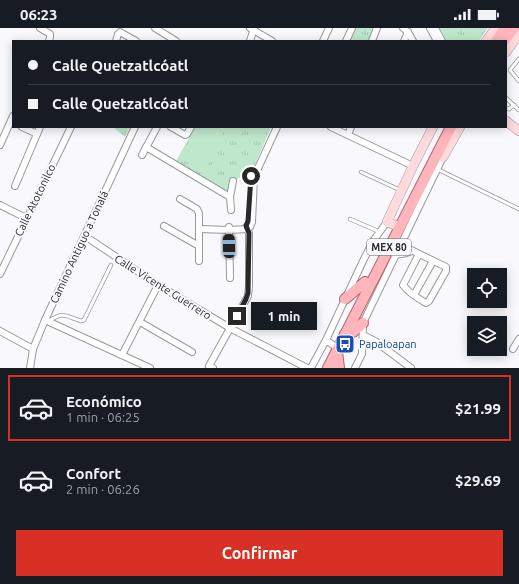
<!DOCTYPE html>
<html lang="es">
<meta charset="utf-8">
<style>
:root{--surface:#171b24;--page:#242831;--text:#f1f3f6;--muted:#9ea1a6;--line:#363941;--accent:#d93025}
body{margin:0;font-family:Ubuntu,sans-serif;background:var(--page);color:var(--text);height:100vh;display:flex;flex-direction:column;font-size:15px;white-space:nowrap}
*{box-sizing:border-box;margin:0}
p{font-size:13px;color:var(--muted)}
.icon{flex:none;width:22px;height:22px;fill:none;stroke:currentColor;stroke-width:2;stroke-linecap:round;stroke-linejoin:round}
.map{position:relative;height:340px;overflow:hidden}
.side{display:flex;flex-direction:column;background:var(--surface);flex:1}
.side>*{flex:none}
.banner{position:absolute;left:12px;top:12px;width:495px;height:88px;border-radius:0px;box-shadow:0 2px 10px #0003;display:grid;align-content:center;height:88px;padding:0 16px;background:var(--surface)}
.controls{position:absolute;left:467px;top:240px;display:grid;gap:8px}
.controls a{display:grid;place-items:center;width:40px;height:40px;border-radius:0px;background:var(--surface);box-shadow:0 2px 10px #0003;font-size:20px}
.end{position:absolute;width:18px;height:18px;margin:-9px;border:5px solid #282829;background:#fff;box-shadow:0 0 0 2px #fff}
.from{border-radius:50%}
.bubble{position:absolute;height:28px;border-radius:0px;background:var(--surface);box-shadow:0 2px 10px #0003;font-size:13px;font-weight:600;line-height:28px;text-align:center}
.car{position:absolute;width:12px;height:24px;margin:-12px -6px;border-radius:5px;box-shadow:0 0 3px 1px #0007;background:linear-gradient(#222 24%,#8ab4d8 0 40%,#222 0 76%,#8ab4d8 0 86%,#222 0)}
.banner b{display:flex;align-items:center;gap:14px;height:38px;font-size:15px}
.banner b+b{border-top:1px solid var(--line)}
.banner i{width:10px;height:10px;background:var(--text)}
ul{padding:7px 0 0;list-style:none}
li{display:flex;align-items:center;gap:12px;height:66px;margin:0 8px 6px;padding:0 8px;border:2px solid transparent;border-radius:0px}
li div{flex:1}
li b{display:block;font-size:15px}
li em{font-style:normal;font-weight:600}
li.selected{border-color:var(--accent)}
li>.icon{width:36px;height:36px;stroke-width:1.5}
.button{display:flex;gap:8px;margin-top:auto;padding:8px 16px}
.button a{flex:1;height:46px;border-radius:0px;background:var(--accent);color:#fff;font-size:16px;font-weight:600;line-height:46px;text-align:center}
.status{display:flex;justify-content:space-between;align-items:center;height:28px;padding:0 20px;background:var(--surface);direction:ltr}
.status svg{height:11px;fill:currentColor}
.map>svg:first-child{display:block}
</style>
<div class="status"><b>06:23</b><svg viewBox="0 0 49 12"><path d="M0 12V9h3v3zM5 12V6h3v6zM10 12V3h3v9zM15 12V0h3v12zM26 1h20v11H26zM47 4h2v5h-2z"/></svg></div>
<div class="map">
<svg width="519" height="340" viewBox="0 0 519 340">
<defs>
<pattern id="grass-tufts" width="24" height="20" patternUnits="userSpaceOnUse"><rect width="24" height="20" fill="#bfe7cc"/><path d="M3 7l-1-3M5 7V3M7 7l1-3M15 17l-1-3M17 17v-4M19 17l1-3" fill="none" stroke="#a4c6af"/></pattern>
</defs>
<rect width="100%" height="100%" fill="#f9f9fd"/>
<g fill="url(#grass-tufts)">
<polygon points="356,0 376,0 370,13 350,13"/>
<polygon points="440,0 488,0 479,13 447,13"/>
<polygon points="113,99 130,99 125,109"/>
<polygon points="195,99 271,99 249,151 238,150 230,165 176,133"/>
</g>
<polygon fill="#bfe7cc" points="197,99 216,99 224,103 207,139 184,127"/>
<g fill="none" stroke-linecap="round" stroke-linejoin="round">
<defs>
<g id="lane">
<polyline points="519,31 510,42 519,53"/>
<polyline points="506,70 519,82"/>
<polyline points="506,80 509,81 514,77"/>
<polyline points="437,141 519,181"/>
<polyline points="361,144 400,162"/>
<polyline points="350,191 380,204"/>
<path d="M49,293C64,283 65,288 81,293L84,292L111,237"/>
</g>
<g id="street">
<polyline points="40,0 50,6 50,9 49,13"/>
<polyline points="155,0 176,13"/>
<polyline points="250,0 272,13"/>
<polyline points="403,0 408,4 413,13"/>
<polyline points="430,0 437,13"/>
<polyline points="435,0 442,13"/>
<polyline points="116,13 118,6 120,4 136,13"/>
<polyline points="250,13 254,0"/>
<polyline points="323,13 329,0"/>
<polyline points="346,13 352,0"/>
<polyline points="372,13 377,0"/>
<polyline points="404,13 408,4"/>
<polyline points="22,99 37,106"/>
<polyline points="171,99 185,107 187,106 191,99"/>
<polyline points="331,99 413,138"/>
<polyline points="348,107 351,99"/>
<polyline points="0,117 13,88"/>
<polyline points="146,119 230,169"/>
<polyline points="142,127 157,99"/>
<polyline points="15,158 40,99"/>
<polyline points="180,171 197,181 199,185 199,233"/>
<polyline points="0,177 26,190"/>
<polyline points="231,182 230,169 233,153"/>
<polyline points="164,198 199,218"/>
<polyline points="229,199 230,250"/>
<polyline points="199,201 229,202 248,201 250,199 252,194 254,149 277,99"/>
<polyline points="85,208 158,257 230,300 307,340"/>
<path d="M401,217L446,239V243L429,273L426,275C419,271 408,264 403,257L419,226"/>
<path d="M393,225C399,228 406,225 412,223"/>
<polyline points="0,246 71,99"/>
<polyline points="414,267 433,233"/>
<polyline points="45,292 150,340"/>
<polyline points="140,294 192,324"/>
<polyline points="0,303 33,321"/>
<polyline points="363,307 375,313 411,340"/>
<polyline points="326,312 333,317"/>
<polyline points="513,321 519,311"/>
<polyline points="122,327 158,257"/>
<polyline points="30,340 33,321 45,292 135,99"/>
<polyline points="213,340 209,338 248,268 249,258 249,205 246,199"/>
<polyline points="311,340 326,312 363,233 373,213 387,194"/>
<polyline points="355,340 362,326 363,295 443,129"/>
</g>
<g id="secondary">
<polyline points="486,13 496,0"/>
<polyline points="506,24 519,6"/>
<polyline points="506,93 519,103"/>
<polyline points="443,129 460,99"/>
<polyline points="395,197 387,194 413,138 433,99"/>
</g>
<g id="primary">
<polyline points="496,13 505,0"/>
<polyline points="504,13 514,0"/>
<polyline points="345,271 365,254"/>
<polyline points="345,306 353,304 363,295"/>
<polyline points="337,323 339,340"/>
<polyline points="328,340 451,99"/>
</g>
</defs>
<use href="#lane" stroke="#99999c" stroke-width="4.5"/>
<use href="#street" stroke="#99999c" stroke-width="8"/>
<use href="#secondary" stroke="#99999c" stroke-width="10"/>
<use href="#primary" stroke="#b4646a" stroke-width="12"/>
<use href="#lane" stroke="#fff" stroke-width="3"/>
<use href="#street" stroke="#fff" stroke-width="6"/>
<use href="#secondary" stroke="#ffdadd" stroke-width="9"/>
<use href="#primary" stroke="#ffb5bb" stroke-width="10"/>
</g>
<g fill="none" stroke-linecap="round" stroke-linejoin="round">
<polyline stroke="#282829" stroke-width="5" points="237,288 246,271 248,265 249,205 246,198 248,193 251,148"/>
</g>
<defs>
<symbol id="bus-square" viewBox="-11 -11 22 22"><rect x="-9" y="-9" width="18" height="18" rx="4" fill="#1a4fb4" stroke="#f9f9fd"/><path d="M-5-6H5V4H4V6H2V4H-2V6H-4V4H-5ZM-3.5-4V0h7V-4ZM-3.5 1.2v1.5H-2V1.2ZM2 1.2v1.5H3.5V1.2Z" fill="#fff"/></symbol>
</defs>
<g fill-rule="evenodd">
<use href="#bus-square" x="334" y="305" width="22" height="22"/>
</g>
<g text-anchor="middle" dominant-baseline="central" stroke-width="4" stroke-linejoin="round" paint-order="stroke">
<rect fill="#f9f9fd" stroke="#676769" stroke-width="1" x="367" y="211" width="44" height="16" rx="3"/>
<g font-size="10" font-weight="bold" fill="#282829">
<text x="389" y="219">MEX 80</text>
</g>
<g font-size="11" fill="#282829" stroke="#f9f9fd">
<text transform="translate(35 172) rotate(-64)">Calle Atotonilco</text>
<text transform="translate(79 219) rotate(-65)">Camino Antiguo a Tonalá</text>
<text transform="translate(163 259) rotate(32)">Calle Vicente Guerrero</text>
</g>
<g font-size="11" fill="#164399" stroke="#f9f9fd" text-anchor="start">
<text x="359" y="316">Papaloapan</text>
</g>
</g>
</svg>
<div class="controls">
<a><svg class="icon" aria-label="locate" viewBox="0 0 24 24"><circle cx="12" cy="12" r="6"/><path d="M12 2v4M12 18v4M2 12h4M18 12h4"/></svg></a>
<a><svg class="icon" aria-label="layers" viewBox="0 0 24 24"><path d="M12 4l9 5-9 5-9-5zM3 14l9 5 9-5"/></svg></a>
</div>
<i class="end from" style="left:251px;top:148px"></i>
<i class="end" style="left:237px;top:288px"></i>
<div class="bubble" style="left:251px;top:274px;width:66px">1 min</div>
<i class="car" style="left:229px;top:218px;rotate:359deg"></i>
<div class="banner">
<b><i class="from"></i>Calle Quetzatlcóatl</b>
<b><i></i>Calle Quetzatlcóatl</b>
</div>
</div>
<section class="side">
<ul>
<li class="selected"><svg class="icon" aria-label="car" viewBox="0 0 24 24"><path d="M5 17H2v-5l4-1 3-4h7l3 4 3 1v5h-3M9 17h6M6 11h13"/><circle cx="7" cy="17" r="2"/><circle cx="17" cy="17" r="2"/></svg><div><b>Económico</b><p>1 min · 06:25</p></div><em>$21.99</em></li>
<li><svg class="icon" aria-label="car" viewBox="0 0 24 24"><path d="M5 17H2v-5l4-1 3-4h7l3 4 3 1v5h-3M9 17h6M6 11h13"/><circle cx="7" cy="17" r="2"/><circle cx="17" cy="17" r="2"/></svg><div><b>Confort</b><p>2 min · 06:26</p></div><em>$29.69</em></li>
</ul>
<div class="button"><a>Confirmar</a></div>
</section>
